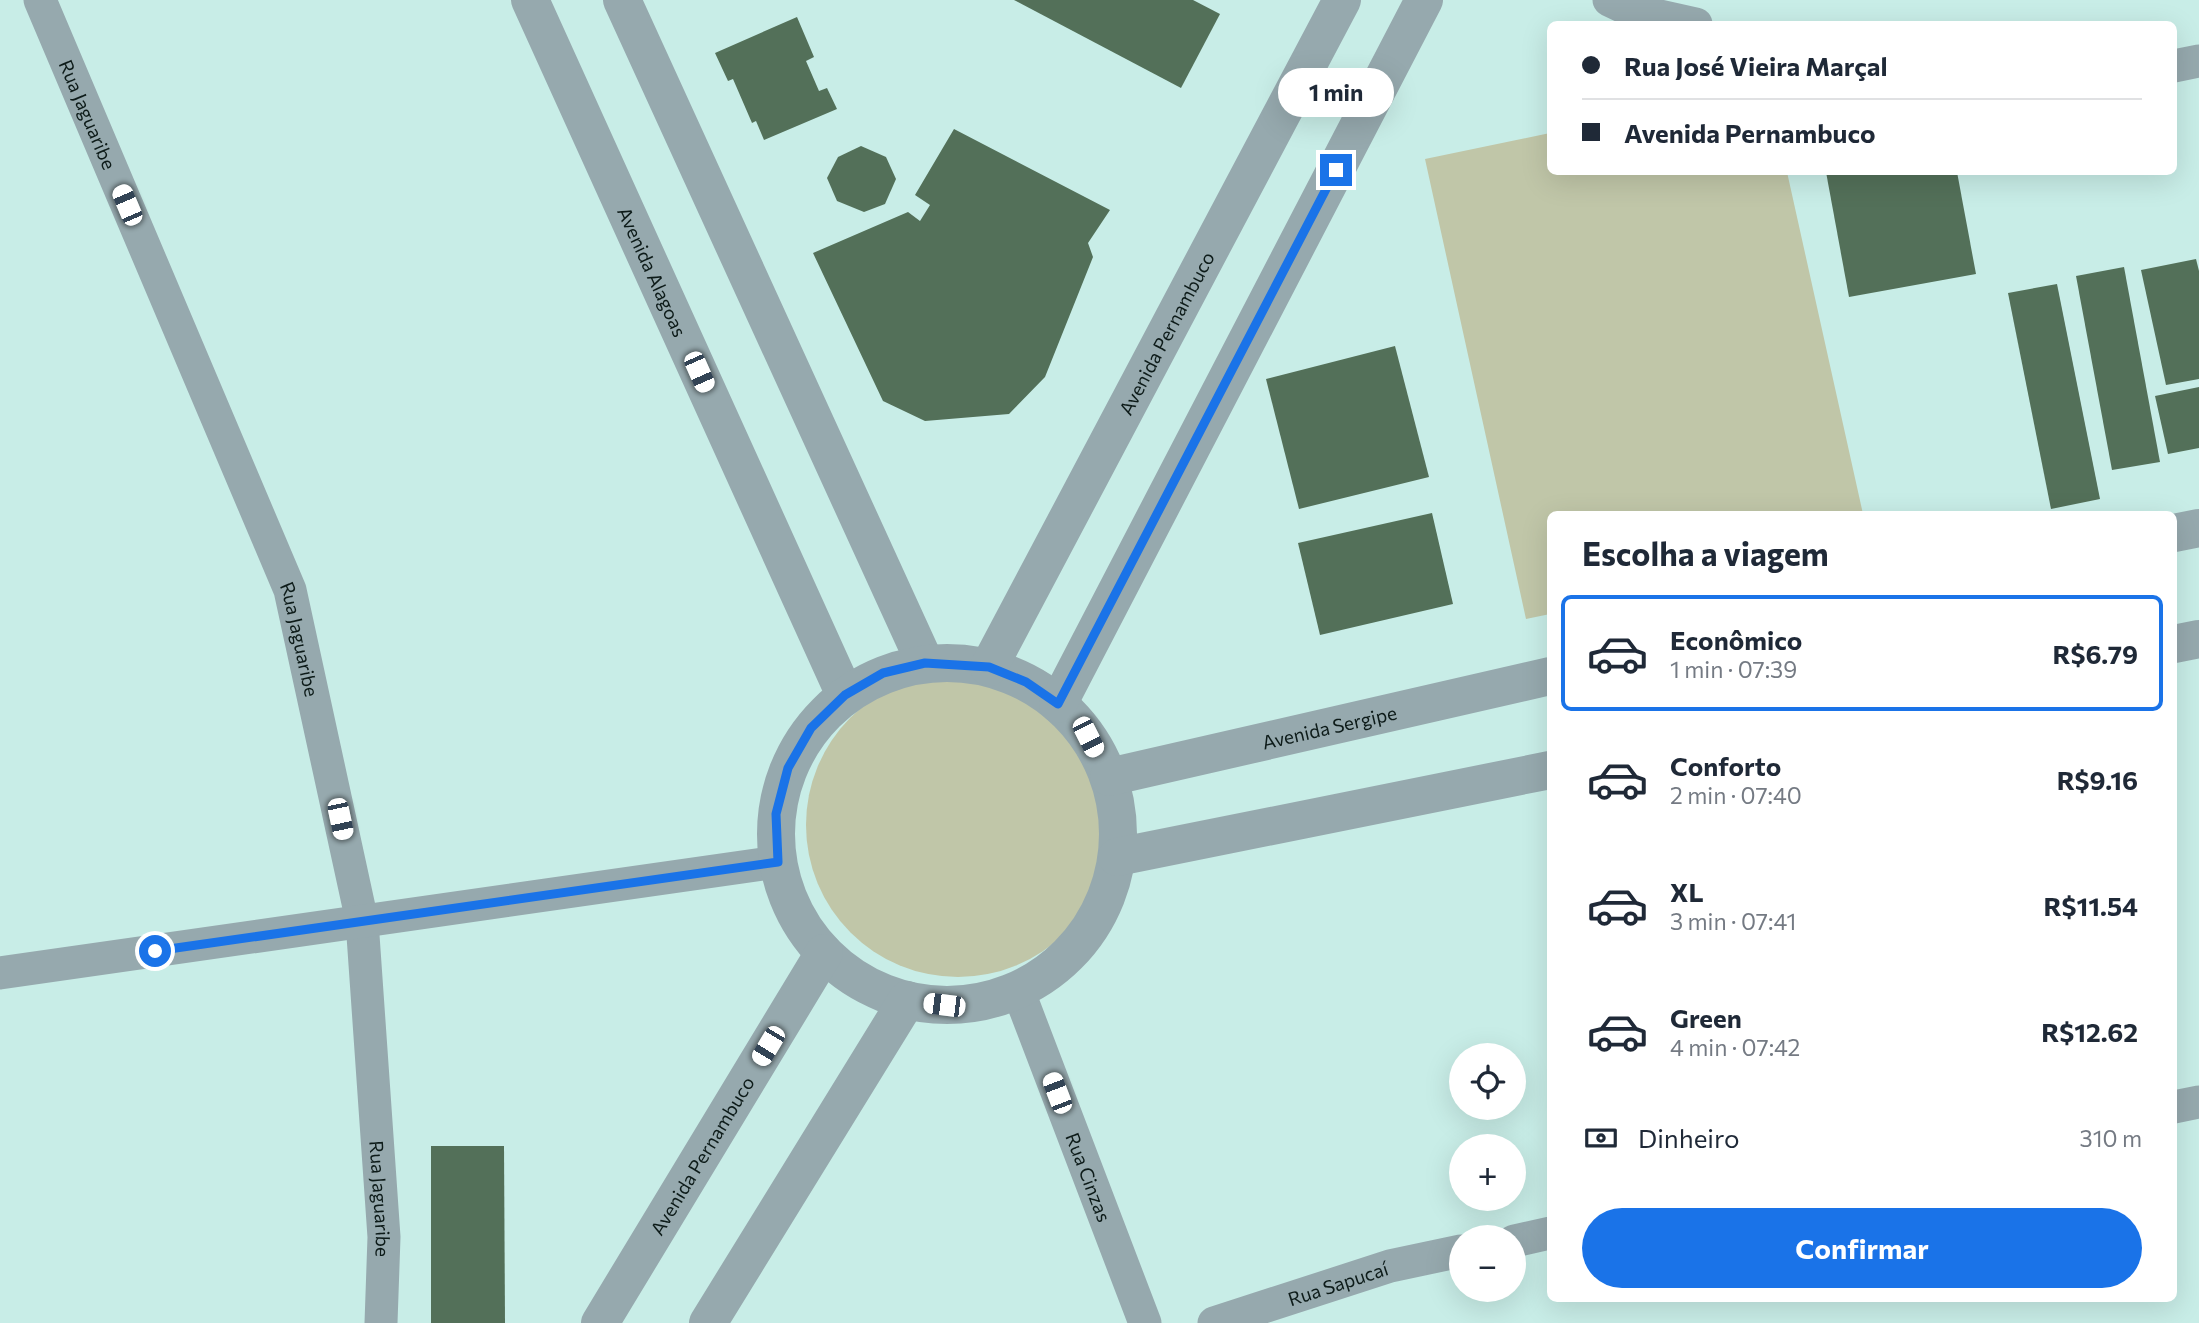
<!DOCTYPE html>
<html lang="pt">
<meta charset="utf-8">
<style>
:root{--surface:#fff;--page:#f6f6f7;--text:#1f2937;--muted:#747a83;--line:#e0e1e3;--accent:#1a73e8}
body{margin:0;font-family:Commissioner,sans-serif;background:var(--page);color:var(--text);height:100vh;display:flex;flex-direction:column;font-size:26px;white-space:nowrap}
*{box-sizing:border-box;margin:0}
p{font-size:23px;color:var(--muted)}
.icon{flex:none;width:38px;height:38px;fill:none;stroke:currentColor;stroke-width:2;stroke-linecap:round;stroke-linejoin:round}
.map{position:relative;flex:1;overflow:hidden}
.details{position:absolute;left:1547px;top:511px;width:630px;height:791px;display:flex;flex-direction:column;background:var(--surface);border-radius:10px;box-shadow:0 7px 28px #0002}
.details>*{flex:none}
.hud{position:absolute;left:1547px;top:21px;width:630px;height:154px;border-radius:10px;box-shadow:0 7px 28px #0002;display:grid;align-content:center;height:154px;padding:0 35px;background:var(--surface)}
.fabs{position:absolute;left:1449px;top:1043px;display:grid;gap:14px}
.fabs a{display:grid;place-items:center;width:77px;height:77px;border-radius:50%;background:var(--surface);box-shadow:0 7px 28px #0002;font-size:35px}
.end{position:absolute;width:32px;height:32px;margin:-16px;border:9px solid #1a73e8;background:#fff;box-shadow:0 0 0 4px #fff}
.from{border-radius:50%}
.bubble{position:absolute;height:49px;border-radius:24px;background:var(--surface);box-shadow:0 7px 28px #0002;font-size:23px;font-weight:700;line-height:49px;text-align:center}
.car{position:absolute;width:21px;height:42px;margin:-21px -10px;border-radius:9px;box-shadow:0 0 5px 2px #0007;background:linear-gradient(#fff 24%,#345 0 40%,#fff 0 76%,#345 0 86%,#fff 0)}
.hud b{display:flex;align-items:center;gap:24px;height:66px;font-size:26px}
.hud b+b{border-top:2px solid var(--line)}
.hud i{width:18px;height:18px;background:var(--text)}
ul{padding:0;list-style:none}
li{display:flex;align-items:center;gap:21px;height:116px;margin:0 14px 10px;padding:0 21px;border:4px solid transparent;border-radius:10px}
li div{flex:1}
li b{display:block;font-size:26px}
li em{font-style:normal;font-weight:700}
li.active{border-color:var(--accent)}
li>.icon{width:63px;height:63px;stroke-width:1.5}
h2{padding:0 35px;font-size:32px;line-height:84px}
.pay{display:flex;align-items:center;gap:18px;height:77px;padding:0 35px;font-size:26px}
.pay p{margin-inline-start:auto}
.primary-button{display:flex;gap:14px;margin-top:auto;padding:14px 35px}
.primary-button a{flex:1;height:80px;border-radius:42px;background:var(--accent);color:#fff;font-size:28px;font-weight:700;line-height:80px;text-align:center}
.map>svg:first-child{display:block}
</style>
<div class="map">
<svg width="2199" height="1323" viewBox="0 0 2199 1323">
<rect width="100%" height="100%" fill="#c8ede7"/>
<g fill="#c0c6a8">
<polygon points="1550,133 1550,172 1787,172 1863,514 1550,514 1550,614 1526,619 1425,159"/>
<circle cx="958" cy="825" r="152"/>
</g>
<g fill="#537059">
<polygon points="1014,0 1193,0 1220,14 1181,88"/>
<polygon points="797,17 814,57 806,61 819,91 827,88 837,109 764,140 756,121 752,123 733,79 728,81 715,53"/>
<polygon points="954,129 1110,210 1088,243 1093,257 1045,377 1009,414 925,421 883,401 813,253 908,212 920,221 930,205 915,195"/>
<polygon points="861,146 886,157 896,179 885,204 864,212 837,201 827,178 838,157"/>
<polygon points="1826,172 1957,172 1976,274 1849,297"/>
<polygon points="2196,259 2199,271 2199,379 2166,385 2141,270"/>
<polygon points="2124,267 2160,462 2112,470 2076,276"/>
<polygon points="2057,284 2100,499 2051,509 2008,293"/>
<polygon points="1395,346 1429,477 1299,509 1266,379"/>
<polygon points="2199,387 2199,448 2168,454 2155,396"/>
<polygon points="1432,513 1453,604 1320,635 1298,543"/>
<polygon points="431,1146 504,1146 505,1323 431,1323"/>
</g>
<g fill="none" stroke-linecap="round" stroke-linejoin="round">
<g stroke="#96a9ae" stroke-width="33">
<path id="s1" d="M40,0L290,590L362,921L384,1237L381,1323"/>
<polyline points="1609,0 1628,9 1696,24"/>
<polyline points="2174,66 2199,61"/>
<polyline points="0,973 777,862"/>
<path id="s2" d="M1018,990L1145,1323"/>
<polyline points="2174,1107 2199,1102"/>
<polyline points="1514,1241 1550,1233"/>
<path id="s3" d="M1214,1323L1390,1266L1461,1251"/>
</g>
<g stroke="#96a9ae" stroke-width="38">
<path id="s4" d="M530,0L845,695"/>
<polyline points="622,0 925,663"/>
<polyline points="2174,533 2199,528"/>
<polyline points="2174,644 2199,639"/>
<circle cx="947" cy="834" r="171"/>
<path id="s5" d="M989,667L1342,0"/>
<polyline points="1058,704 1424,0"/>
<path id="s6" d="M1109,777L1550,676"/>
<polyline points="1117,857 1550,770"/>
<path id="s7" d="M600,1323L824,953"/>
<polyline points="708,1323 907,1000"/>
</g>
</g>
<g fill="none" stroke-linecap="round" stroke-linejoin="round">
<polyline stroke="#1a73e8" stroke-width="9" points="155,951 778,862 776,814 788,768 811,728 845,695 883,673 925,663 989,667 1026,682 1058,704 1336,170"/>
</g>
<g text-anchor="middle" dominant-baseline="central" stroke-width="6" stroke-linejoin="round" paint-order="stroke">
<g font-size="19" fill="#0d1b19" stroke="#fff">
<text stroke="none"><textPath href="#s1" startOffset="124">Rua Jaguaribe</textPath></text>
<text stroke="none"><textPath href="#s4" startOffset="298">Avenida Alagoas</textPath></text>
<text stroke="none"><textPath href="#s5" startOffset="378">Avenida Pernambuco</textPath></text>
<text stroke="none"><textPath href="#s1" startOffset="691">Rua Jaguaribe</textPath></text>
<text stroke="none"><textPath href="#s6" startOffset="226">Avenida Sergipe</textPath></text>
<text stroke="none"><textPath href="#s7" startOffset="196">Avenida Pernambuco</textPath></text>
<text stroke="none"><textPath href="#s2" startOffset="200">Rua Cinzas</textPath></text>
<text stroke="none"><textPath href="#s1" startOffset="1258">Rua Jaguaribe</textPath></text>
<text stroke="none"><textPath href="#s3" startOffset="130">Rua Sapucaí</textPath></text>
</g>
</g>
</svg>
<div class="fabs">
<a><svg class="icon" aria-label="locate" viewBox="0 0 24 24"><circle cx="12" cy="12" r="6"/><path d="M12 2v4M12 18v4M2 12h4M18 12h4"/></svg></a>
<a>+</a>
<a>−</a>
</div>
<i class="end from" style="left:155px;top:951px"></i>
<i class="end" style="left:1336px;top:170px"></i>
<div class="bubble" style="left:1278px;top:68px;width:116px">1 min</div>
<i class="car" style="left:127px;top:205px;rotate:337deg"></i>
<i class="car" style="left:699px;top:372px;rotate:156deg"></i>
<i class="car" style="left:1088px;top:737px;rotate:153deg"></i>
<i class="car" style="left:340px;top:819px;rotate:168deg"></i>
<i class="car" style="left:944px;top:1005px;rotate:277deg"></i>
<i class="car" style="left:768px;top:1046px;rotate:211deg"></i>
<i class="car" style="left:1057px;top:1093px;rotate:339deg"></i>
<div class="hud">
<b><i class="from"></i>Rua José Vieira Marçal</b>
<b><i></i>Avenida Pernambuco</b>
</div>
<section class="details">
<h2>Escolha a viagem</h2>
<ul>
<li class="active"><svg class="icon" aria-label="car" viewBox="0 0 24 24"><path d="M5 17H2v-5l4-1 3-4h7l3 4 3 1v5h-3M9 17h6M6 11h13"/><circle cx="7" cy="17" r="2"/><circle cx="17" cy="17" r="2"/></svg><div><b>Econômico</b><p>1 min · 07:39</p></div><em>R$6.79</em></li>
<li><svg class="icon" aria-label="car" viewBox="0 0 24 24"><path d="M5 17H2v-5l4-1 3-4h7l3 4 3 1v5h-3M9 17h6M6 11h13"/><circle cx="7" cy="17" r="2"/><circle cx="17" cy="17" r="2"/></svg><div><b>Conforto</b><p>2 min · 07:40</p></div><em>R$9.16</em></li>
<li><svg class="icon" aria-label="car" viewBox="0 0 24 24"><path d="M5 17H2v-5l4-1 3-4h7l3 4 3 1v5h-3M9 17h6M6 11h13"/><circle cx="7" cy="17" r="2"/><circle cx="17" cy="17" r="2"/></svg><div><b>XL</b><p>3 min · 07:41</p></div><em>R$11.54</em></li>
<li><svg class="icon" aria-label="car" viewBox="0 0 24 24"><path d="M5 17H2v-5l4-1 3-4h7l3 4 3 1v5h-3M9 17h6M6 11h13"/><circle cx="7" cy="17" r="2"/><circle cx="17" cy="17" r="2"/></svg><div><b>Green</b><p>4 min · 07:42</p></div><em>R$12.62</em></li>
</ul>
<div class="pay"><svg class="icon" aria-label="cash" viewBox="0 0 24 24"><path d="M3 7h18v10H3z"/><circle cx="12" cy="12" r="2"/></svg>Dinheiro<p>310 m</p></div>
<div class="primary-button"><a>Confirmar</a></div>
</section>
</div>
